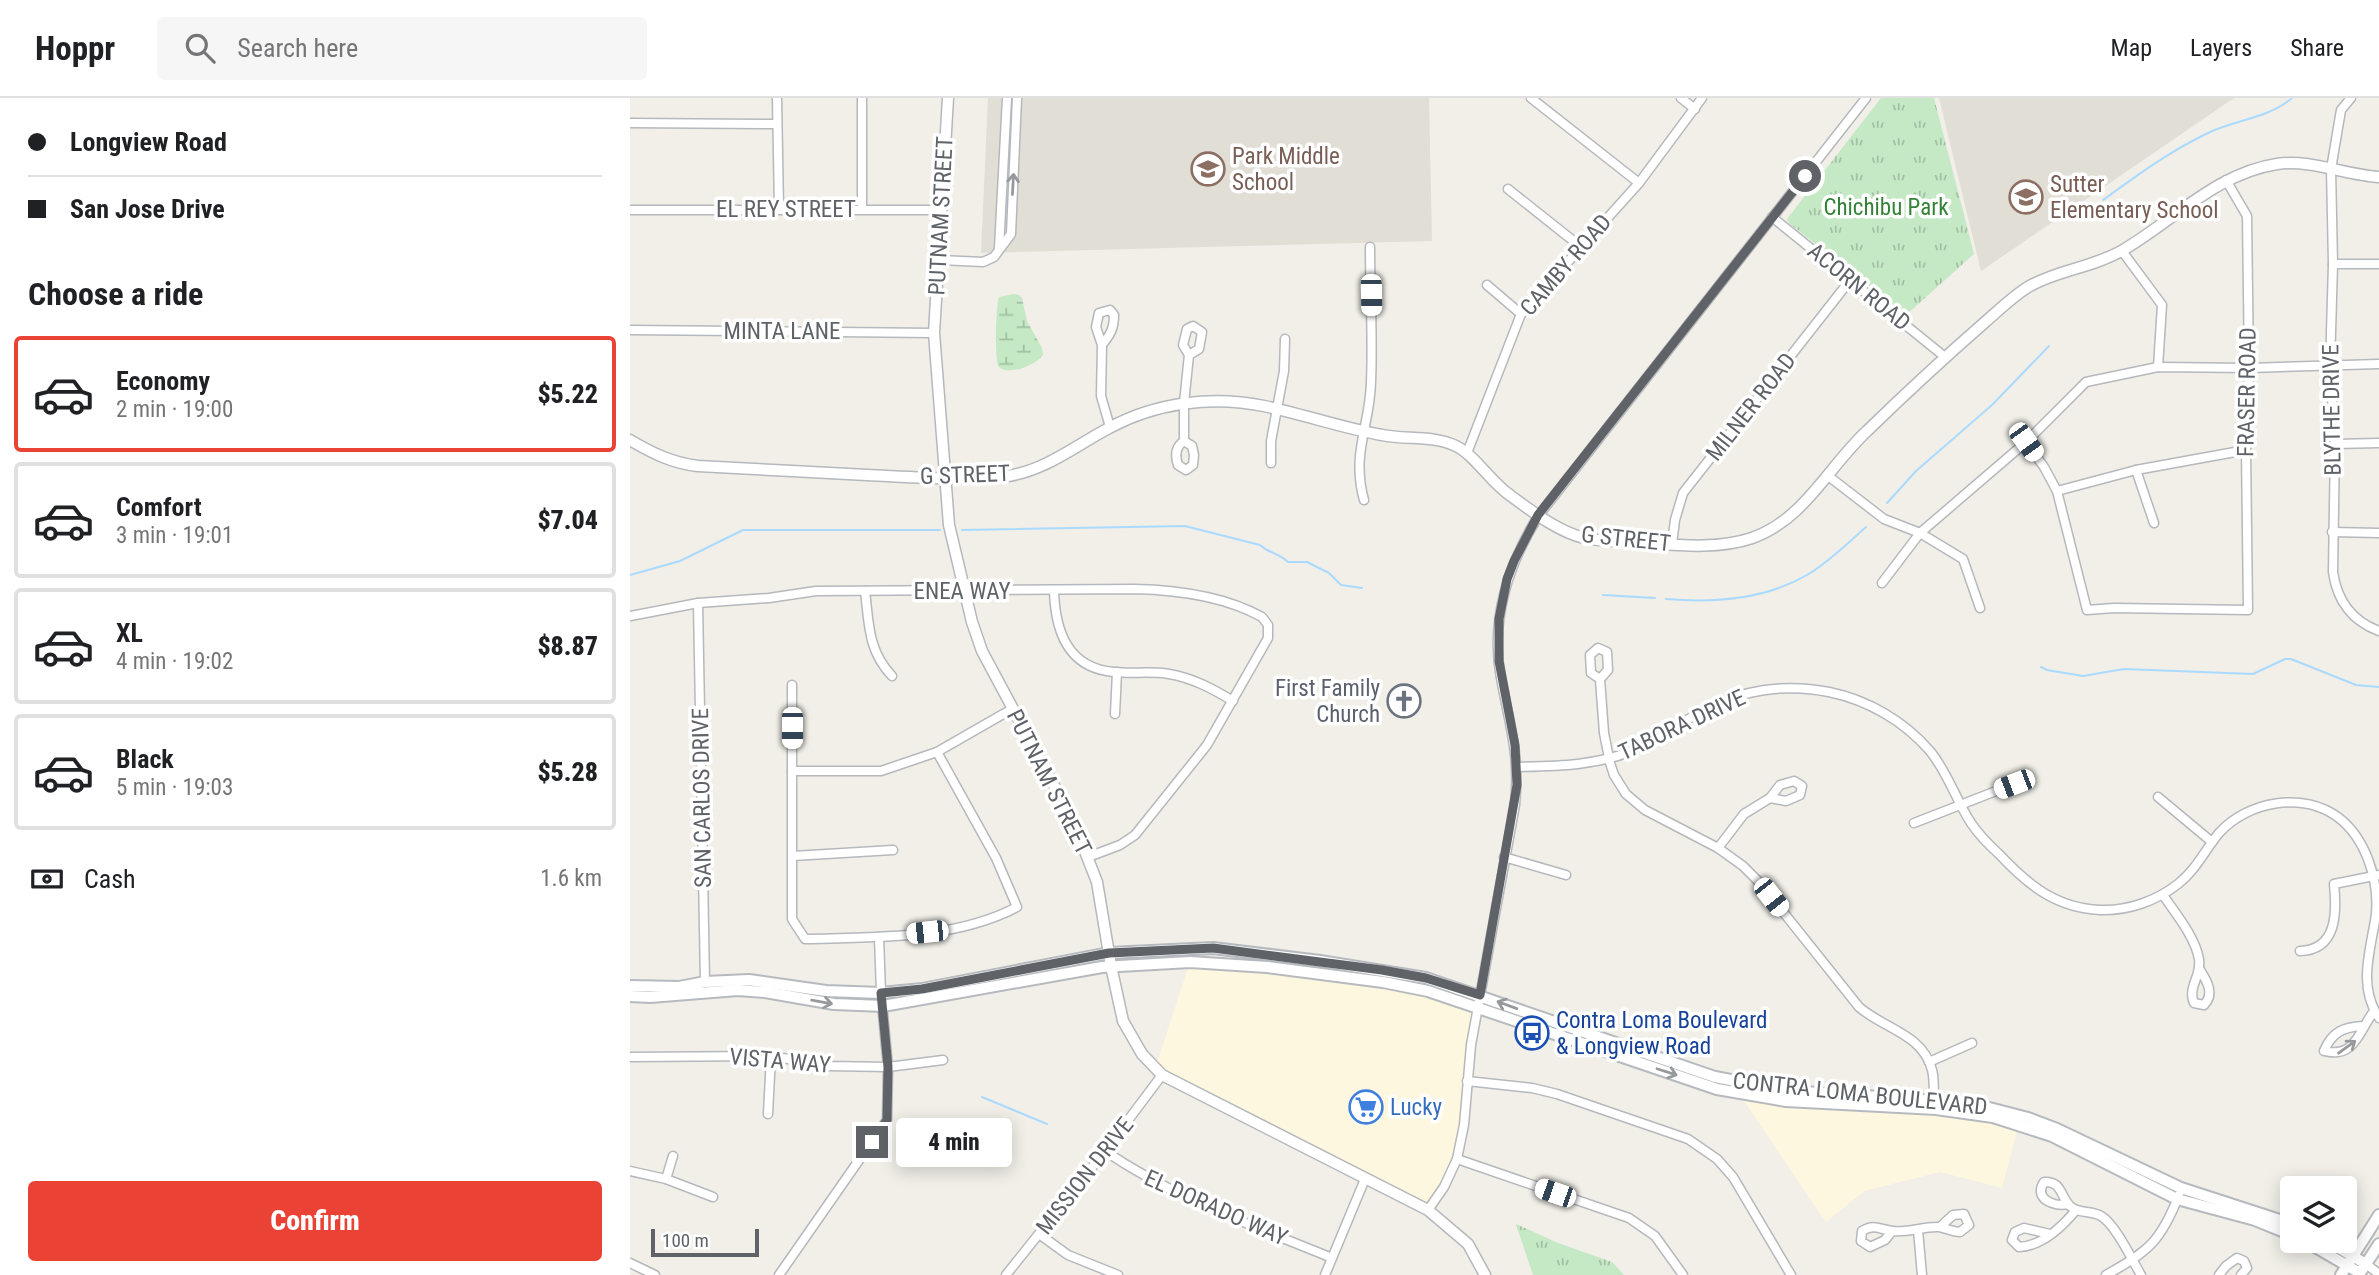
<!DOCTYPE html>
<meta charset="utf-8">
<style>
:root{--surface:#fff;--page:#f6f6f6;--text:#202124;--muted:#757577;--line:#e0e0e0;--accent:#ea4335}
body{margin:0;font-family:"Roboto Condensed",sans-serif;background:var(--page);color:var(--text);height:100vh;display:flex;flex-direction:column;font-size:26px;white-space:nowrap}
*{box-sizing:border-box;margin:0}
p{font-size:23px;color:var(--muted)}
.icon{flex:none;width:38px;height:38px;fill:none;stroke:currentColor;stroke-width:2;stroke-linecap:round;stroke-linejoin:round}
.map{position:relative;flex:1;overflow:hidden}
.panel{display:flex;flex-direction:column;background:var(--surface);width:630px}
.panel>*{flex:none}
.guide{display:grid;align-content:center;height:154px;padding:0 28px;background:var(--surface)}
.buttons{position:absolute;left:1650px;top:1078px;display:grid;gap:14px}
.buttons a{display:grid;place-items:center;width:77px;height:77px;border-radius:7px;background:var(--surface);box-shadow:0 4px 18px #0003;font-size:35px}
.scale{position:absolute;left:21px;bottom:18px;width:108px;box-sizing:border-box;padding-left:7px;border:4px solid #5f6368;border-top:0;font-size:19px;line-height:24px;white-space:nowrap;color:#5f6368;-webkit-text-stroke:5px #fff;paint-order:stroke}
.end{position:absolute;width:32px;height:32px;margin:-16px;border:9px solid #5f6368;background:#fff;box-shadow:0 0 0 4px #fff}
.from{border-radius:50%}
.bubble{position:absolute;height:49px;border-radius:7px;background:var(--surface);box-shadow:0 4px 18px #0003;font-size:23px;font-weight:800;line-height:49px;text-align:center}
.car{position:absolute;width:21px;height:42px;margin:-21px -10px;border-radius:9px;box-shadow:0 0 5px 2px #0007;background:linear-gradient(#fff 24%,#345 0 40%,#fff 0 76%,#345 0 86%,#fff 0)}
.guide b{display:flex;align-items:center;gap:24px;height:66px;font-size:26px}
.guide b+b{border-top:2px solid var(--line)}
.guide i{width:18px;height:18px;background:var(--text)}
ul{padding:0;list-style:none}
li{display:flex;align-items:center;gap:21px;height:116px;margin:0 14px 10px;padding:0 14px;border:4px solid var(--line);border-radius:7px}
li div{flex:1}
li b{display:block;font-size:26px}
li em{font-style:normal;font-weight:800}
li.current{border-color:var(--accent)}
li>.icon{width:63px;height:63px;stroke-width:1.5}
h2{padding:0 28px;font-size:32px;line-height:84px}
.pay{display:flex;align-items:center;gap:18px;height:77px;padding:0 28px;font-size:26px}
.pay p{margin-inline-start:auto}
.button{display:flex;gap:14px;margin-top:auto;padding:14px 28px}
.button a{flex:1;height:80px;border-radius:7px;background:var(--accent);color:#fff;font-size:28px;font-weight:800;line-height:80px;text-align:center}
header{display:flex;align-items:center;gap:42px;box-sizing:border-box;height:98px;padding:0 35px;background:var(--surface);border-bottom:2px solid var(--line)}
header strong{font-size:33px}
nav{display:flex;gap:38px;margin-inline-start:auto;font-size:24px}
.search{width:490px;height:63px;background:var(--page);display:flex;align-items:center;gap:18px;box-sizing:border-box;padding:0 24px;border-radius:7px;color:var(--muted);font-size:26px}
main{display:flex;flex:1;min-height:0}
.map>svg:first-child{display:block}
</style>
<header>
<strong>Hoppr</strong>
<div class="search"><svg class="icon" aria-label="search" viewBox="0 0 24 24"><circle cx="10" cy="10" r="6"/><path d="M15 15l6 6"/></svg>Search here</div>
<nav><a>Map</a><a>Layers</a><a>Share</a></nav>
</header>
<main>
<section class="panel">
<div class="guide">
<b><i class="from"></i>Longview Road</b>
<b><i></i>San Jose Drive</b>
</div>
<h2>Choose a ride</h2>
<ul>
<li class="current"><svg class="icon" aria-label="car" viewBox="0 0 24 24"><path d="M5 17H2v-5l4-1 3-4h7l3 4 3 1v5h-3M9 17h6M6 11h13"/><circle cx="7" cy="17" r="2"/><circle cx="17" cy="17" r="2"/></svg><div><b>Economy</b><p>2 min · 19:00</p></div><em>$5.22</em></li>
<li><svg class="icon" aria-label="car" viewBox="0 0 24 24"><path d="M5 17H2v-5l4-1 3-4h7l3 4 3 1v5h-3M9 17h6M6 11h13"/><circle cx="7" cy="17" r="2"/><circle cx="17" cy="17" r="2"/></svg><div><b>Comfort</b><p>3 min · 19:01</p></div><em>$7.04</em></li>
<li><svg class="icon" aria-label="car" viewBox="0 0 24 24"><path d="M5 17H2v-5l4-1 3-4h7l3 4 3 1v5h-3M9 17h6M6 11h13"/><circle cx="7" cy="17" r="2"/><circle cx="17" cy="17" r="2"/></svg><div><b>XL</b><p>4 min · 19:02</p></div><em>$8.87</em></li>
<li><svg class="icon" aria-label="car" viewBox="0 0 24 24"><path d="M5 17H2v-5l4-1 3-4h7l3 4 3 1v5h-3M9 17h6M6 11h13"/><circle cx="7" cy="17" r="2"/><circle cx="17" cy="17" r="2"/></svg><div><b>Black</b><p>5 min · 19:03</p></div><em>$5.28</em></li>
</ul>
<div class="pay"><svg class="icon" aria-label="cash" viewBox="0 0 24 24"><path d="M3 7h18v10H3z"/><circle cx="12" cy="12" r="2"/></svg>Cash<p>1.6 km</p></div>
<div class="button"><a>Confirm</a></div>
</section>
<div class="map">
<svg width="1749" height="1177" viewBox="0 0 1749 1177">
<defs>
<pattern id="wetland-marsh" width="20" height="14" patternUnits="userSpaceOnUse" patternTransform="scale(1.75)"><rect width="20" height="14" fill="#c5e8c5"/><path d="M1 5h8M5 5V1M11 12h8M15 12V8" fill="none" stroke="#a3c0a4"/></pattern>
<pattern id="park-tufts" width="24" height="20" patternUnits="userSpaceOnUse" patternTransform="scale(1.75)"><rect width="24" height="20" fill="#c5e8c5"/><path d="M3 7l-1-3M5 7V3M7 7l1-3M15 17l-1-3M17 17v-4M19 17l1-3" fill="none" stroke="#a3c0a4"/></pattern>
</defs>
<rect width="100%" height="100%" fill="#f1efe8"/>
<g fill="#fef7e0">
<polygon points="560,864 753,884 848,911 827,1061 798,1112 525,971"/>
<polygon points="1114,1003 1341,1020 1387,1033 1372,1090 1310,1074 1234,1093 1196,1124"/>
</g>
<g fill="#e1ded6">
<polygon points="358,0 799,0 802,143 351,155"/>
<polygon points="1309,0 1604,0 1351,173"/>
</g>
<path fill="url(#wetland-marsh)" d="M383,196L389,197L392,200L397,223L412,250L413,257C407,264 399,268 390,271C383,272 374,274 369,269C364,265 366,205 369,199Z"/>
<g fill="url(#park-tufts)">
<polygon points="1251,0 1304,0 1344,156 1276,217 1159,125 1157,121"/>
<polygon points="886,1126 928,1145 982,1164 994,1177 903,1177"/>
</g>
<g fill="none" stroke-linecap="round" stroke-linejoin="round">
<g stroke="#aadaff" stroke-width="2">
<path d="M1473,102C1506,78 1540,53 1578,35C1605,22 1639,20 1662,0"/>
<polyline points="1257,405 1286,373 1362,307 1419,248"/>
<path d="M332,432L555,428L630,447C640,456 649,455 658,464H677L699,475L711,487L732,490"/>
<polyline points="0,477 50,463 113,432 310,432"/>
<polyline points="973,497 1025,500"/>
<path d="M1036,501C1083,505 1136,501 1177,477C1198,465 1218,445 1236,429"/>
<polyline points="1411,569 1417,572 1453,578 1494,571 1623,576 1655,561 1661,561 1726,587 1749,589"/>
<polyline points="352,999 417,1026"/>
</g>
<defs>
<g id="minor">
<polyline points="147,0 149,111"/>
<polyline points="232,0 232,111"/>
<polyline points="901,0 1009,85"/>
<polyline points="1051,0 1065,11"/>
<path d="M1721,0L1711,12L1701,71L1703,166L1700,268L1705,346L1703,474C1707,502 1722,523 1749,533"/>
<polyline points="0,25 147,26"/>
<polyline points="878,91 951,149"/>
<polyline points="0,112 311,112"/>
<polyline points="1142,119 1315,259"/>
<polyline points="369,150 377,0"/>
<polyline points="1492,153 1532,207 1528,269"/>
<polyline points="310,162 353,164 364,159 381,136 387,0"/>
<polyline points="1703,166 1749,166"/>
<polyline points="857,187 891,216"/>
<polyline points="0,232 304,235"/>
<path d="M472,247C480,237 484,231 484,217L480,212L469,215L466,229L472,247L471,298L480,329"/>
<polyline points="554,343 554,305 559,257 553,247 557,231 563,228 572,234 569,251 559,257"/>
<path d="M554,343L562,348L564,357L563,367L556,372L548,367C545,358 545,349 554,343Z"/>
<polyline points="1396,344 1414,369 1427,393 1457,512 1484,510 1618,512 1616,352 1619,270 1617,118 1596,82"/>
<polyline points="1705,346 1749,345"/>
<polyline points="837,355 891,216 1009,85 1072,0"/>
<polyline points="641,365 641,343 654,273 655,241"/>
<polyline points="1506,372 1524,425"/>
<polyline points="1197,377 1254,421 1290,435 1333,461 1350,510"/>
<polyline points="1427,393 1506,372 1616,352"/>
<path d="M734,402C721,355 740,328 741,284C743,239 740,194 740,149"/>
<polyline points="1702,434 1749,435"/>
<polyline points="1042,446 1045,422 1053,395 1221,181"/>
<polyline points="1252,485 1290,435 1396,344 1456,284 1528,269 1619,270 1749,266"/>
<path d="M424,492C425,532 437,570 484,574C502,576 521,573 539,576C563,580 583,591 603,603"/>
<path d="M235,493C239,526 238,553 262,578"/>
<polyline points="68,505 75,884"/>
<path d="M0,518L68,505L139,500L186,493L505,491C548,492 594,498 632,519L638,527V540L577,647L505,737L490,747L458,759"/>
<path d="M970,581L961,575L960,557L968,550L977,554L978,572L970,581L974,635L980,665L984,677L996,696L1015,712L1088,750L1113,768L1130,785L1229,909C1254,931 1293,936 1302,972C1305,983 1303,994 1304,1005"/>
<path d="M162,587V821L175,841C245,839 324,842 387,809L366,760L307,654"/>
<polyline points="485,616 487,574"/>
<path d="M887,669C925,668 963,668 999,654C1024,643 1048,627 1072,613C1110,592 1155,585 1199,594C1238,602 1274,623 1300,653C1318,675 1326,702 1341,725C1349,737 1359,747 1369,756C1398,787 1426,810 1470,812C1498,813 1526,803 1548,786C1566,772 1575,752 1589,735C1618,703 1673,693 1709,720C1736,741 1749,782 1746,816C1741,852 1727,887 1749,920"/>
<polyline points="162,673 251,673 307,654 382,611"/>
<polyline points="1528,699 1582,744"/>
<polyline points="1284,725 1384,686"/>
<polyline points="1088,750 1114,716 1140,700 1150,687 1164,683 1172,688 1170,697 1156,703 1140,700"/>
<polyline points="163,758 263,752"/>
<polyline points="874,759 936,777"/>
<path d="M1533,797C1546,816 1565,839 1569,861C1572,878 1557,889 1564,905L1574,907C1585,896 1577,883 1570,872"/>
<path d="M1670,853C1707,852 1707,815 1704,786L1749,777"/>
<path d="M1733,928C1713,929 1702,934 1694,953C1725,961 1729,933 1744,913"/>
<polyline points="0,959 141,958 199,968 258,969 313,962"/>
<polyline points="1299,964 1342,945"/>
<polyline points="837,983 902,990 927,996 1058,1041 1087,1061 1103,1079 1161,1177"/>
<polyline points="138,1016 141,958"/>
<path d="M475,1053C544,1100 624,1128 702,1160"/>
<polyline points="827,1061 999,1120 1025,1138 1053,1177"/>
<polyline points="0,1073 36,1081 83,1099"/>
<polyline points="36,1081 43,1058"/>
<path d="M1438,1106C1424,1109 1403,1101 1414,1084C1432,1083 1430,1098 1440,1108C1448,1116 1461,1112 1471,1118C1486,1127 1502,1162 1511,1177"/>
<path d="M798,1112L814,1089L827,1061L834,1027L841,947L885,707C890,657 880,629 871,580C860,523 878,466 909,417L1236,0"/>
<polyline points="1288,1132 1292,1177"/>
<path d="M1262,1133L1255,1142L1240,1149L1231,1143L1232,1133C1245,1125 1250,1132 1263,1133C1278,1135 1294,1128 1309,1129C1316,1130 1322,1134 1330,1134L1339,1127L1334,1116L1323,1117L1310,1129"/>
<polyline points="409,1136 438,1157 488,1177"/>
<path d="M1420,1136L1394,1130L1385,1134L1382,1142L1389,1149C1412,1148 1432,1129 1446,1112"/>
<polyline points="0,1165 25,1177"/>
<polyline points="1736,1166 1749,1176"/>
<polyline points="149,1177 257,1022 258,969 251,895 249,839"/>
<polyline points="376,1177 475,1053 532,977"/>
<polyline points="695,1177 735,1081"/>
<path d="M1476,1177C1519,1153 1531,1143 1549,1097"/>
<polyline points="1589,1177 1596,1168 1607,1160 1614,1163 1617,1170 1611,1177"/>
</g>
<g id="tertiary">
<polyline points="318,0 304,235 319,427 342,524 352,553 435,708 449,738 467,784 481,868 493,923 512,956 532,977 798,1112 838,1146 855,1177"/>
<path d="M0,342C22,355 42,365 68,368C124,371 181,374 237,377C283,379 332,383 378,378C416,372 445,348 479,330C525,305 582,297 634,308C673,316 712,330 752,337C776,342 803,337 826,348C846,358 860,384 881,398C903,414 927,433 954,440C968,443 985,443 1000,444C1040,446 1083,453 1122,440C1174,422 1198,369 1237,333C1275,296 1314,260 1354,225C1368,213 1382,199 1398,189C1427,172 1462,170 1493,152C1544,122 1587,75 1647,66C1681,61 1715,77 1749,79"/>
</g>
<g id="secondary">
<polyline points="0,888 49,889 75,884 119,882 196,893 251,895 292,891 479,855 583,850 690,863 796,880 1085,979 1159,993 1340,1005 1398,1020 1427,1031 1551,1090 1662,1126"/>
<polyline points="0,898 20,899 108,892 135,894 204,906 253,908 472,869 560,864 637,869 753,884 798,893 1087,991 1156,1003 1306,1011 1363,1019 1422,1038 1547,1101 1625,1122 1662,1137"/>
<polyline points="1675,1143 1730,1175"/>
<polyline points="1697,1143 1736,1166"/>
<polyline points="1732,1172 1749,1146"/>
<polyline points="1711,1177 1749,1117"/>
</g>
</defs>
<use href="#minor" stroke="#b5b8bc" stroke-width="11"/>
<use href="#tertiary" stroke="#b5b8bc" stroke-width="13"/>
<use href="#secondary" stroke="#b6babf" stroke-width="14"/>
<use href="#minor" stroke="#fff" stroke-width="8"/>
<use href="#tertiary" stroke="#fff" stroke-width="10"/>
<use href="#secondary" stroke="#fff" stroke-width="10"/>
</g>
<defs><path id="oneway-shaft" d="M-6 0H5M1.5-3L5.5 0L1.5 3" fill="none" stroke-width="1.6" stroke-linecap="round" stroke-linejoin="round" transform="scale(1.75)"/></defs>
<g stroke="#979a9d">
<use href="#oneway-shaft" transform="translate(383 86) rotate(-87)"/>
<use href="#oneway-shaft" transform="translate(192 904) rotate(10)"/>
<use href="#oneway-shaft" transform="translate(877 907) rotate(-160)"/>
<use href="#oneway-shaft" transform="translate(1717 949) rotate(-36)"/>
<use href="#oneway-shaft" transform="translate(1037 974) rotate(18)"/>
</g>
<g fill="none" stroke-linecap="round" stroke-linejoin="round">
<polyline stroke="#5f6368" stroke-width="9" points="242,1044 257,1022 258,969 251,895 292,891 479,855 583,850 752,872 796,880 850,897 887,687 885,647 869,563 869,521 877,481 884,463 908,417 1175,78"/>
</g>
<defs>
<symbol id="school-ring" viewBox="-11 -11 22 22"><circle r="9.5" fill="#fff" stroke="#8d6e63" stroke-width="1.5"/><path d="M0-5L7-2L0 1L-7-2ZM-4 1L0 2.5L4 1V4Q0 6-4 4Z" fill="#8d6e63"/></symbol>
<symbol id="church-ring" viewBox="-11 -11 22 22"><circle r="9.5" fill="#fff" stroke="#6b7280" stroke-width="1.5"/><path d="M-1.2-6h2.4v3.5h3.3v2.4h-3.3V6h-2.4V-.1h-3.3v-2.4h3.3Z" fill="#6b7280"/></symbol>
<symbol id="bus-ring" viewBox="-11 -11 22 22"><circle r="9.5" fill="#fff" stroke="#1a4fb4" stroke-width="1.5"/><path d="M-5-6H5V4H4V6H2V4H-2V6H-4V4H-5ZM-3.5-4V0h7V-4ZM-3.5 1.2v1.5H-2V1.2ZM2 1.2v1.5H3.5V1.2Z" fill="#1a4fb4"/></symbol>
<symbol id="supermarket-ring" viewBox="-11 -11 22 22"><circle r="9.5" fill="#fff" stroke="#3f7fe0" stroke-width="1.5"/><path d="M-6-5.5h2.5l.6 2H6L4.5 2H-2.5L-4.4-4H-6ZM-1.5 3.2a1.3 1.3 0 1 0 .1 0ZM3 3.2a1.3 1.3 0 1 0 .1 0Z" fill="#3f7fe0"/></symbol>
</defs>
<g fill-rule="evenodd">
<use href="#school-ring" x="559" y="52" width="38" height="38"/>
<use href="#school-ring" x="1377" y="80" width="38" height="38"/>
<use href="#church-ring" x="755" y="584" width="38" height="38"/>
<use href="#bus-ring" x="883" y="916" width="38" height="38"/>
<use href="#supermarket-ring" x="717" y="990" width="38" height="38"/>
</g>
<g text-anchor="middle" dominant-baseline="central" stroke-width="7" stroke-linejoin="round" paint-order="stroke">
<g font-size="23" fill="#785e54" stroke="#fff" text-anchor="start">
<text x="602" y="58">Park Middle<tspan x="602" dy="26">School</tspan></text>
<text x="1420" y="86">Sutter<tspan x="1420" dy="26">Elementary School</tspan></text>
</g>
<g font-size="23" fill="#348238" stroke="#fff">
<text x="1256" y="109">Chichibu Park</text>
</g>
<g font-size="23" fill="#5f6368" stroke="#fff">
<text x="156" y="111">EL REY STREET</text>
<text transform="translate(311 118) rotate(-87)">PUTNAM STREET</text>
<text transform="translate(936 167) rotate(-49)">CAMBY ROAD</text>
<text transform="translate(1229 189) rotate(39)">ACORN ROAD</text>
<text x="152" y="233">MINTA LANE</text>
<text transform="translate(1617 294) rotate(-89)">FRASER ROAD</text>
<text transform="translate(1121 309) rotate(-52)">MILNER ROAD</text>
<text transform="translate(1702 312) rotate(-91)">BLYTHE DRIVE</text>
<text transform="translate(335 377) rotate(-2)">G STREET</text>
<text transform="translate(996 441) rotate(6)">G STREET</text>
<text x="332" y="493">ENEA WAY</text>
<text transform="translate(1052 627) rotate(-25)">TABORA DRIVE</text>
<text transform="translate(419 684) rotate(63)">PUTNAM STREET</text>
<text transform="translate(72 700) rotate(-91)">SAN CARLOS DRIVE</text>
<text transform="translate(150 963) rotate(5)">VISTA WAY</text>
<text transform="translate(1230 996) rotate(6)">CONTRA LOMA BOULEVARD</text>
<text transform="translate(455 1078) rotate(-52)">MISSION DRIVE</text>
<text transform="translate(586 1110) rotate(24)">EL DORADO WAY</text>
</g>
<g font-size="23" fill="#5b616d" stroke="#fff" text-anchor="end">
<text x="750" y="590">First Family<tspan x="750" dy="26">Church</tspan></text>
</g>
<g font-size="23" fill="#164399" stroke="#fff" text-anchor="start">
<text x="926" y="922">Contra Loma Boulevard<tspan x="926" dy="26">&amp; Longview Road</tspan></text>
</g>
<g font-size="23" fill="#366cbe" stroke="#fff" text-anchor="start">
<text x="760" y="1009">Lucky</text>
</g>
</g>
</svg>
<div class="buttons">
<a><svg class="icon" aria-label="layers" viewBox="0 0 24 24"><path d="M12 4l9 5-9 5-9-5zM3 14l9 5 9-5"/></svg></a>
</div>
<div class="scale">100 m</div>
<i class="end from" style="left:1175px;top:78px"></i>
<i class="end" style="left:242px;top:1044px"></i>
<div class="bubble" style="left:266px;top:1020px;width:116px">4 min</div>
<i class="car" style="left:741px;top:197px;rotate:179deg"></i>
<i class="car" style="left:1396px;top:344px;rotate:144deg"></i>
<i class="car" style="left:162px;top:630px;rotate:180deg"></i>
<i class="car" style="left:1384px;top:686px;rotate:249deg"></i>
<i class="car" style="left:1141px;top:799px;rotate:142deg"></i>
<i class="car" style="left:297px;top:834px;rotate:264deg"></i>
<i class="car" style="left:925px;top:1095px;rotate:289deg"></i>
</div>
</main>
